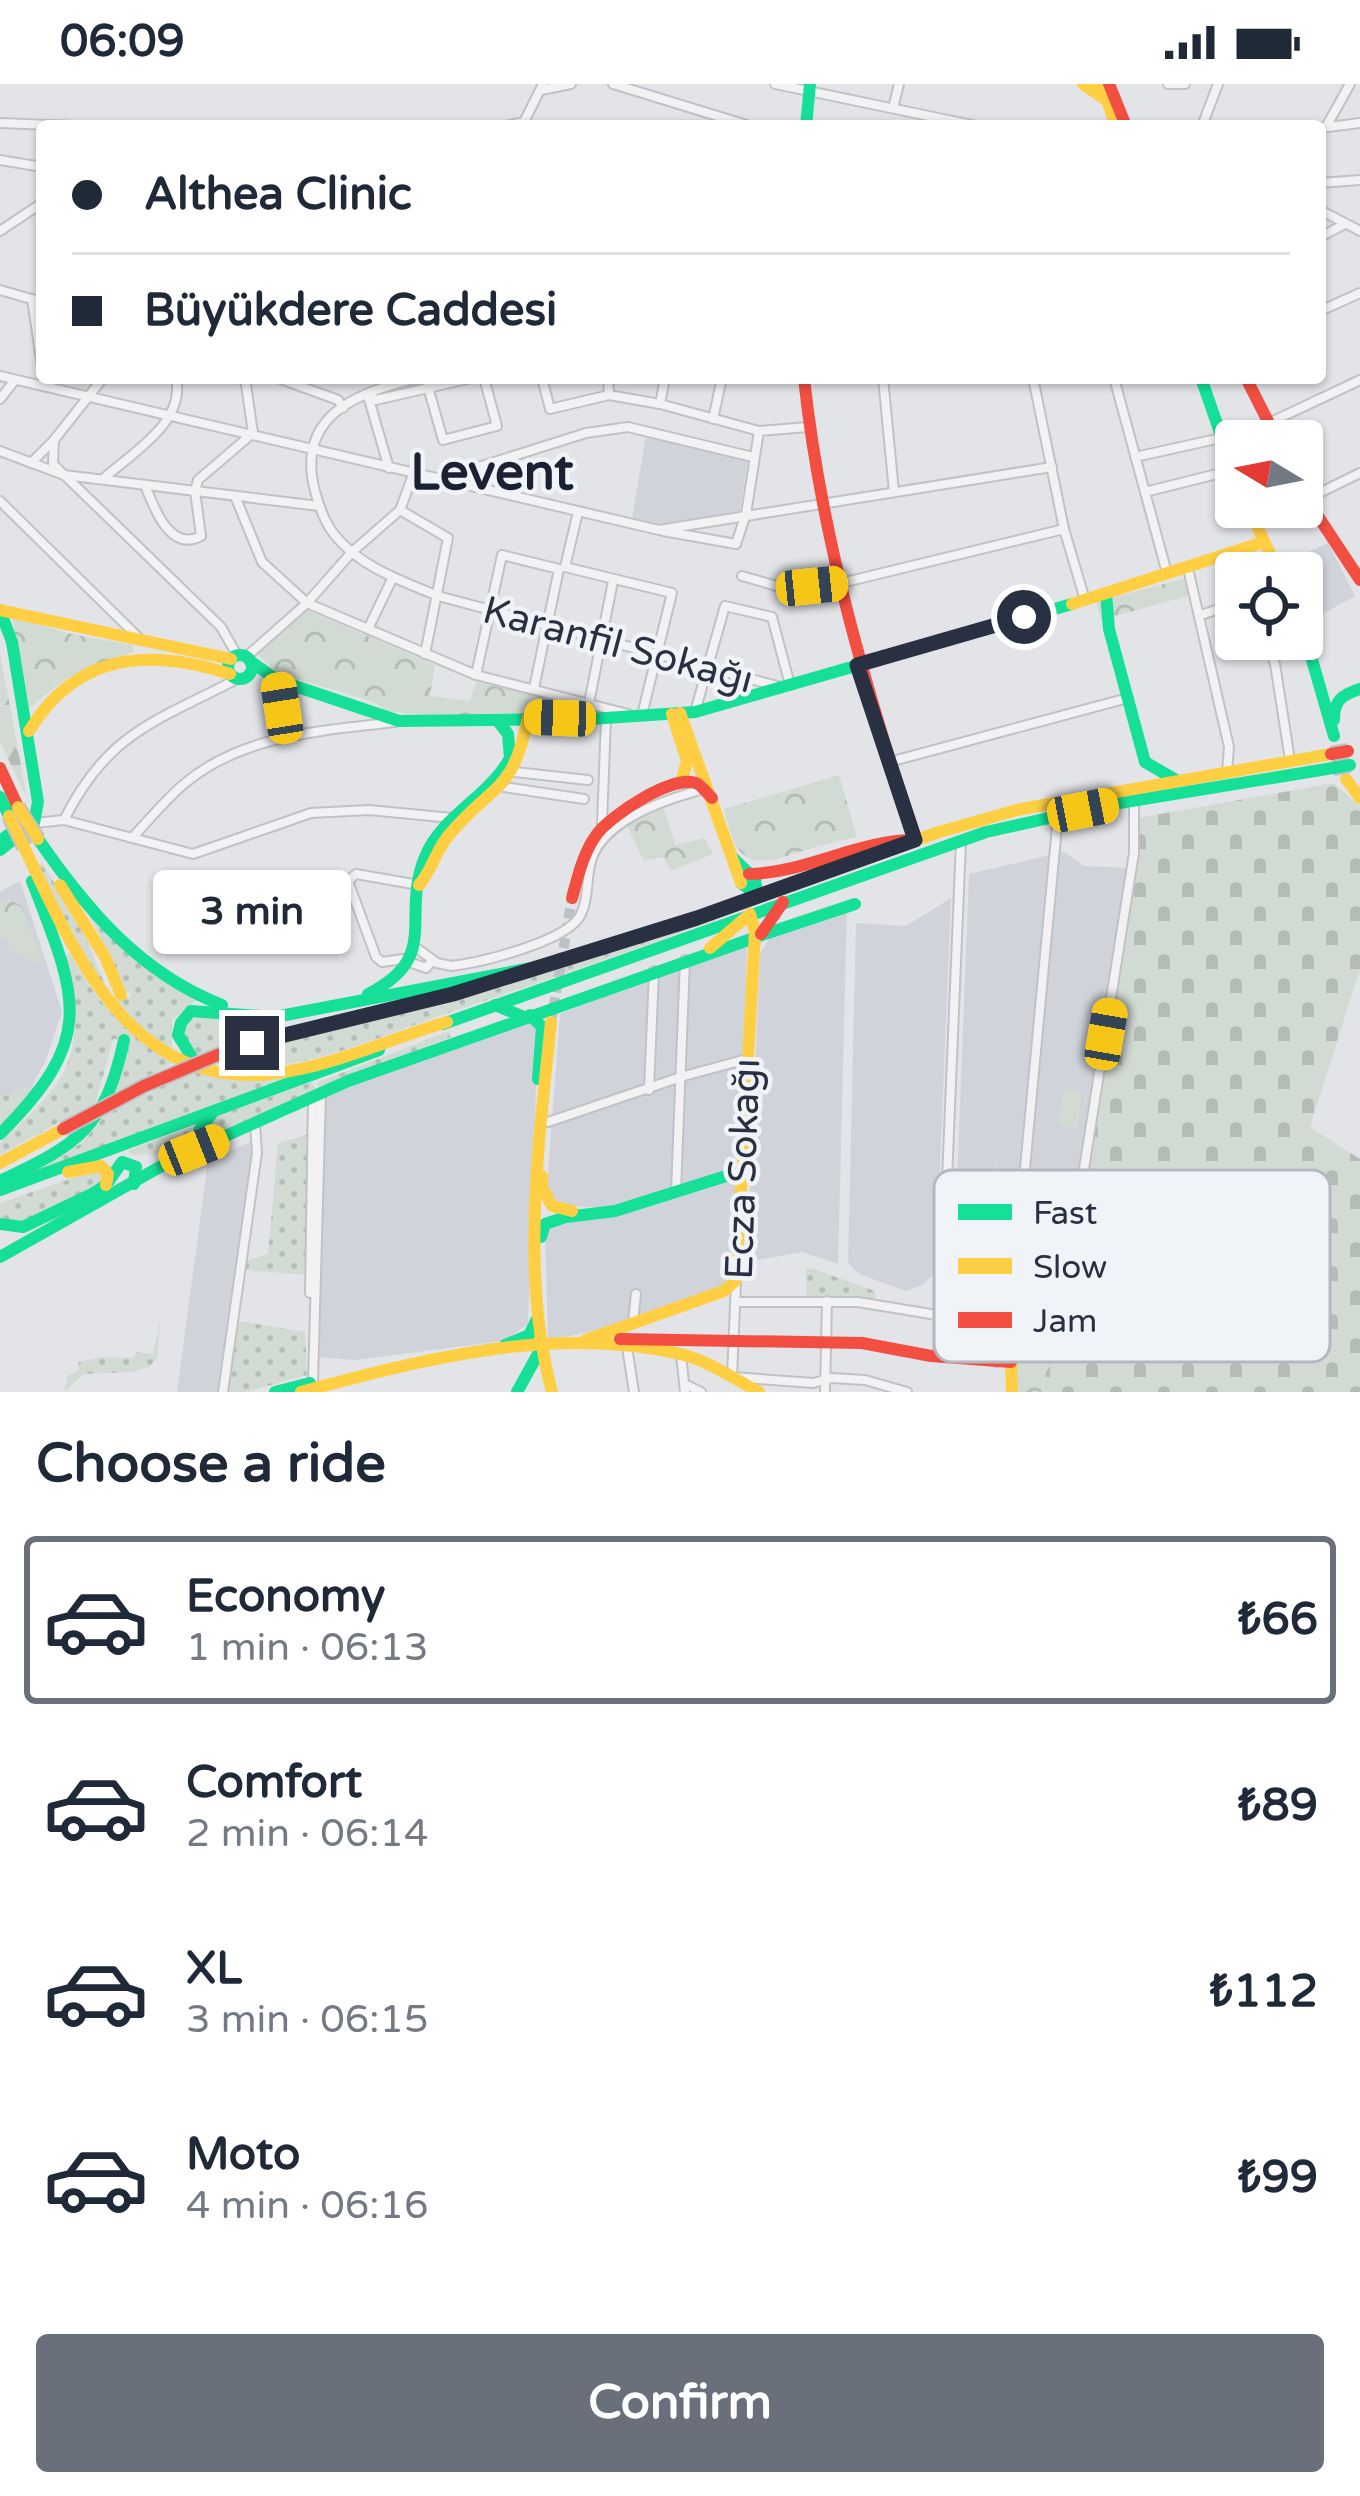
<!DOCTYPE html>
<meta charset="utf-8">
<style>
:root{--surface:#fff;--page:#f6f6f7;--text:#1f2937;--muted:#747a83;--line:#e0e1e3;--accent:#6a6f7c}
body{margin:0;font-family:"Varela Round",sans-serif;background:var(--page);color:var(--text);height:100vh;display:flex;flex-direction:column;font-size:45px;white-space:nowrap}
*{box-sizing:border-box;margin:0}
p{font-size:39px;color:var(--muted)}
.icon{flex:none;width:66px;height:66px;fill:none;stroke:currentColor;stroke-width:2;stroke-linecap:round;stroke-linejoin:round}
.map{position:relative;height:1308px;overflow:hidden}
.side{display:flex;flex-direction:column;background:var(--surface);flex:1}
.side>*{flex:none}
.hud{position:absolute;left:36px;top:36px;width:1290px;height:264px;border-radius:12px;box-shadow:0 3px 9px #0004;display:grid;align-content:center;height:264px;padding:0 36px;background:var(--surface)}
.needle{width:78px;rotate:280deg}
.fabs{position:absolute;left:1215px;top:336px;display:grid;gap:24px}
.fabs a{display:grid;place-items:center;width:108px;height:108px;border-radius:12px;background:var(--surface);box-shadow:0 3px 9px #0004;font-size:60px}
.end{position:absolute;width:54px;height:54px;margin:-27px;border:15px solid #293042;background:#fff;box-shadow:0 0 0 6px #fff}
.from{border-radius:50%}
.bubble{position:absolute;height:84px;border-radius:12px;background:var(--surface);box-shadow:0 3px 9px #0004;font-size:39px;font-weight:700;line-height:84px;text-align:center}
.car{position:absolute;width:36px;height:72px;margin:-36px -18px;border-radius:15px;box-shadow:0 0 9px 3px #0007;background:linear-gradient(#f5c518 24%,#345 0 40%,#f5c518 0 76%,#345 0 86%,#f5c518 0)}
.hud b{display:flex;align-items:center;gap:42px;height:114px;font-size:45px}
.hud b+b{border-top:3px solid var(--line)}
.hud i{width:30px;height:30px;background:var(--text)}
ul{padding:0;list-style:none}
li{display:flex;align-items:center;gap:36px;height:168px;margin:0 24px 18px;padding:0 12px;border:6px solid transparent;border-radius:12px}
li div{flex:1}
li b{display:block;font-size:45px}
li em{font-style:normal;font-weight:700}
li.on{border-color:var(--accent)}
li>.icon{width:108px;height:108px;stroke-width:1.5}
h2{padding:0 36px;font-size:54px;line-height:144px}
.button{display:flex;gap:24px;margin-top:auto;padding:24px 36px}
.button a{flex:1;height:138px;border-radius:12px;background:var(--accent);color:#fff;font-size:48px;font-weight:700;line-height:138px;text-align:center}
.status{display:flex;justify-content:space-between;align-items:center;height:84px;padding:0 60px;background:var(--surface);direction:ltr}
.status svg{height:33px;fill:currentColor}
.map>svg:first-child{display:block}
</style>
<div class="status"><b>06:09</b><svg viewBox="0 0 49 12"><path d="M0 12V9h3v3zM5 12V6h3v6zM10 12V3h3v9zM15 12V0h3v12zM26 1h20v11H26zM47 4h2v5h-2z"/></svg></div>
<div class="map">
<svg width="1360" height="1308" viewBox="0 0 1360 1308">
<defs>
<pattern id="grass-dots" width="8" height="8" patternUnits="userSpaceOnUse" patternTransform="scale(3)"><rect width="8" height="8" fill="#d2dbd3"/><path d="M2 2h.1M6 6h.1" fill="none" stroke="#b4bcb6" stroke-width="1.8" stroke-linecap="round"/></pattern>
<pattern id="forest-firs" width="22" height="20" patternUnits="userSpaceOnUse" patternTransform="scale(3)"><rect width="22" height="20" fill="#d2dbd3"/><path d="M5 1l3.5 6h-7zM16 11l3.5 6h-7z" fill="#b4bcb6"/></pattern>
<pattern id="cemetery-stones" width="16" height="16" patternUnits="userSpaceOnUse" patternTransform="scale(3)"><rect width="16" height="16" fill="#d2dbd3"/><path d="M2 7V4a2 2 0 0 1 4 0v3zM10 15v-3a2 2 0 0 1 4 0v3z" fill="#b4bcb6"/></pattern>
<pattern id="park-crowns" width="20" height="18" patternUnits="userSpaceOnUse" patternTransform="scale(3)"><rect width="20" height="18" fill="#d2dbd3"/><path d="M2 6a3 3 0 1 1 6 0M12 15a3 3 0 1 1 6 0" fill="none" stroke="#b4bcb6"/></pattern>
</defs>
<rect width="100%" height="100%" fill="#e3e4e8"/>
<g fill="#d1d3db">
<polygon points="646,352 748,374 740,427 663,440 632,435"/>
<polygon points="1328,459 1355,512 1308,538 1302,525 1302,489 1286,489 1282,480"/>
<polygon points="1054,768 1064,768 1084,782 1130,784 1078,1111 1061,1190 1028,1163 1026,1096"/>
<polygon points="1050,771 1018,1135 987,1135 968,1154 955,1152 969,790"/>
<polygon points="20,797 62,928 46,976 32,1002 0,1013 0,808"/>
<polygon points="951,814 936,1180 933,1191 922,1201 906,1207 859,1190 848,1179 856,839 906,842"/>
<polygon points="847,824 838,1180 802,1168 747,1178 760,869 771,852"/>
<polygon points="747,863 741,1069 726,1085 738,1096 735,1200 599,1246 548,1256 545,1147 612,1124 566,1122 556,1117 547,1104 560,930 683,882"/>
<polygon points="532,938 538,947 528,1240 505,1256 487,1259 356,1276 315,1273 324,1010 464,952"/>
<polygon points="261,1053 227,1308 177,1308 208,1077"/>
</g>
<g fill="url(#grass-dots)">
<path d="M42,778L84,849L110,913H130L131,909L127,908L86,824L152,889L197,916L172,936V966C100,928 72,850 39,781Z"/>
<path d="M713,834L714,837C623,869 533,901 442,931C374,954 289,996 217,979L279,959L441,920Z"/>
<path d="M70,869C99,922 124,947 175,978L115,1008L130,955H113L96,1018L0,1071V1059C76,989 85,972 66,871Z"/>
<polygon points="200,930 245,938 288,940 193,973 188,969 183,943"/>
<polygon points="449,947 451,953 318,1004 316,999"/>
<polygon points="194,987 300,991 32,1088 82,1059 105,1031"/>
<polygon points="312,998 316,1005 208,1057 202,1056 211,1034"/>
<polygon points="32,1002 36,1005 0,1041 0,1013"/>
<path d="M197,1041C179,1071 163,1072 130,1070L128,1066Z"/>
<polygon points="310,1050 308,1191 245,1186 246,1177 268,1170 278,1059"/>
<polygon points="995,1078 1010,1106 1011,1121 991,1119"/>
<path d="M96,1086L103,1092L101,1098C72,1113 32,1146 0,1135V1119Z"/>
<polygon points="811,1184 875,1207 875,1215 806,1212 806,1185"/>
<polygon points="239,1237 305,1248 307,1291 246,1308 228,1308"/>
<polygon points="160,1239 157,1273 149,1283 132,1288 84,1290 64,1308 68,1292 77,1287 79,1278 101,1273 134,1274 136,1268 153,1270"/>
</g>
<polygon fill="url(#forest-firs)" points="0,569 27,714 0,658"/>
<path fill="url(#cemetery-stones)" d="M1334,699L1360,722V885L1310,1043L1360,1075V1308H1041L1046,1288L1081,1235L1060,1215L1066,1203C1089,1046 1128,893 1138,734Z"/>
<g fill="url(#park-crowns)">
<polygon points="1186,494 1191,511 1101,536 1096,518"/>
<polygon points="305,525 435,581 430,612 470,617 476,598 611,629 434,632 387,627 372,617 279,590 256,569"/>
<polygon points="12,532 71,550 133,561 134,568 67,594 29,624"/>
<path d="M839,691L857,753C837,758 817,762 799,768C747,786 737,778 724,725Z"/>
<polygon points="663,724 676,761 704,754 713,770 671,787 663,773 644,777 627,742"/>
<polygon points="7,814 21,822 44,883 7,865 9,859 0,854 0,818"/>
<polygon points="1023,1179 1081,1235 1046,1288 1041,1308 1020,1308 1015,1304"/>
</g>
<polygon fill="#d2dbd3" points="1063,1005 1082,1007 1077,1044 1058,1041"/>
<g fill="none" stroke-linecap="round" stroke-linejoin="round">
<polyline stroke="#bec0c7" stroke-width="10" stroke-dasharray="10 5" stroke-linecap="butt" points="551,938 572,814"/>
<defs>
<g id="street">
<polyline points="613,0 750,42"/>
<polyline points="775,0 977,42"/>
<polyline points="1168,0 1185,0"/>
<polyline points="541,6 571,0"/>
<polyline points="893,24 899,0"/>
<polyline points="0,39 74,42"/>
<polyline points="505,42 524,38 543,0"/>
<polyline points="1202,42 1218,0"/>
<polyline points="1326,43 1350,0"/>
<polyline points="1320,44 1360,39"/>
<polyline points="0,76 42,83"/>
<polyline points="1320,99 1360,96"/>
<polyline points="1320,126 1360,147"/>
<polyline points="0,147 42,119"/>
<polyline points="1320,153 1345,140"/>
<polyline points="0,206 42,218"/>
<polyline points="32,215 42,283"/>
<polyline points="1320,227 1360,209"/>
<polyline points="0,292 659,446 1052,383"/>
<polyline points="103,294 54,356 53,380 221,543 237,571"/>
<polyline points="278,294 338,316 343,324"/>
<path d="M417,294C357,308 295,332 315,407C319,422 324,438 334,450C358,482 402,497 438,512L781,603"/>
<polyline points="542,294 550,325 609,311 608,294"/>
<polyline points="665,294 660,320 759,347"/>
<polyline points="883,294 894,408"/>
<polyline points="1033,294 1064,445 1085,516"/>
<polyline points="1114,294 1167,489"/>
<polyline points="428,303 443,356 497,342 484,294"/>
<polyline points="368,311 376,316 471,294"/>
<polyline points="609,311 660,320"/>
<polyline points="368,312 389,384"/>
<polyline points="0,315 15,296"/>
<polyline points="713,335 722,294"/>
<polyline points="1269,339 1360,296"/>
<polyline points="0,367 64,391 319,422"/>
<polyline points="1135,373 1221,354"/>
<polyline points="31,379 54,356"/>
<path d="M103,395C132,369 186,338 176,294"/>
<polyline points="437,396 586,349 628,343 753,373"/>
<path d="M145,401C154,424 170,469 201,452L195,407L198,396L253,349L245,294"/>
<polyline points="1145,408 1233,386"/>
<polyline points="235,412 262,478 307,519 476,591 628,630"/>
<polyline points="1307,415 1360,389"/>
<polyline points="0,417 140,555"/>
<polyline points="400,426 448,454 425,570"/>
<polyline points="663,447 736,460 746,430 759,347 808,343"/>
<polyline points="565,483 672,509 642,631"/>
<polyline points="565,483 578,428"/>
<polyline points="1189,489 1229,663 1227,688"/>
<polyline points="742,492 787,505 837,500 1064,445"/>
<polyline points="1201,531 1236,519"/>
<polyline points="368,545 393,493"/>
<polyline points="1265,555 1275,580 1290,676"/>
<polyline points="246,573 307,519 352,468 400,426 413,391"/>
<polyline points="476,591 502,471 559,485 534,604"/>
<polyline points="277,596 286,652"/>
<polyline points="589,619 613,497"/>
<polyline points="695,628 725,522 772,533 790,601"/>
<polyline points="889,678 1128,614"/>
<polyline points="515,688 588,696"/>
<polyline points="504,703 584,715"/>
<path d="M64,736C108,648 155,638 237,595"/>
<polyline points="34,739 64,736 193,770 311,729 369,726 452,734"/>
<polyline points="602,740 606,634"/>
<path d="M132,754C149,736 165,716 184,700C243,650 323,647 395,638"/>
<path d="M414,862L437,879L452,882C482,878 565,858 580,832C589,816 586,794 591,777C602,738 661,717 697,707"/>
<polyline points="410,874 382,878 376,873 348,797 356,790 419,801"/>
<polyline points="412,879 426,884 433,876"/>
<polyline points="649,1006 654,887"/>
<polyline points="548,1038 684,992 747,975"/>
<polyline points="1023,1104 1071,1109 1078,1105 1083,1091 1134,769 1134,717"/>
<polyline points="676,1107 685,876"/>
<polyline points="736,1197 732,1293 813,1299 832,1294 865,1296 907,1308"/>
<polyline points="1053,1200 1022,1167 1021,1127 1058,732"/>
<polyline points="944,1206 968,1216 996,1278"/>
<polyline points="310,1209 313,1013"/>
<polyline points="737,1218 858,1218 943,1232 974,1233"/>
<polyline points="943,1232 944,1206 939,1197 944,1168 961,757"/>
<polyline points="633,1238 636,1210"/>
<polyline points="627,1263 634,1308"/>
<polyline points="681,1271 685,1308"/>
<polyline points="937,1272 941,1249"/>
<polyline points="313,1298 321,1009"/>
<polyline points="685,1300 701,1308"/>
<polyline points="223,1308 257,1069 255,1040"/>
<polyline points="825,1308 827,1217"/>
</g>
</defs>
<use href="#street" stroke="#c1c2c6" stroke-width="12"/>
<use href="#street" stroke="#f2f2f4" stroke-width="8"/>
<g stroke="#16e098" stroke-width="12">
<polyline points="806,42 810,0"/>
<polyline points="1201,294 1236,394"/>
<polyline points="1106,509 1109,545 1145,678 1176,696"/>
<polyline points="0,526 12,558 38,718 34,739 0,766"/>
<polyline points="1302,541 1334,652"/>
<circle cx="240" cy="583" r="12"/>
<polyline points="250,577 277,596 399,637 591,635 695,628 1072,520"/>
<path d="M1334,636C1334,616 1342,611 1360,605"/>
<polyline points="0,713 9,732"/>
<path d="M38,755C87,826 140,889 222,921"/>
<polyline points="0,757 17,744"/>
<polyline points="733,774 755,795 756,802 749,805 741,799"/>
<polyline points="759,852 855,820"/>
<path d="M368,910C442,873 400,833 425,773C442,731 489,713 510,674L508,650L497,636"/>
<polyline points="495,921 524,933"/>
<polyline points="530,931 542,943 538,995"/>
<polyline points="443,940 986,748 1107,721 1333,684"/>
<polyline points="227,967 498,896"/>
<polyline points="193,975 178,951 181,939 191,927 275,933 547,881"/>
<path d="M0,1050C97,953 78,916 32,797"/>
<polyline points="193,1066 200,1045 213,1028"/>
<path d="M0,1097C79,1060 105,1044 124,956"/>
<polyline points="0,1106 379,966"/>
<polyline points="0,1140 23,1143 92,1110 106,1101 122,1078 136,1083 134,1100"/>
<polyline points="541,1153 545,1140 566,1133 615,1127 742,1087"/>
<polyline points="0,1173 174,1075 348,997 754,854"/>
<polyline points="505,1261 529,1251 538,1233"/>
<polyline points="275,1308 310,1299"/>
<polyline points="517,1308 538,1270 543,1268"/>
</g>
<g stroke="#ffcf43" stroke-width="12">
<polyline points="1083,0 1105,15"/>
<polyline points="1101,0 1116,42"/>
<polyline points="1248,423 1279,489"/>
<polyline points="1072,520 1264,458"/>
<polyline points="0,526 231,575"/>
<polyline points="680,629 741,799"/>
<polyline points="672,630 687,677 681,699"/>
<path d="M29,647C77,568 150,564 230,590"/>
<polyline points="1346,695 1360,714"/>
<path d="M24,763C74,868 129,1004 269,990C330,984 389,955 447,938"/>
<polyline points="60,801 105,873 121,911"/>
<path d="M419,801C432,786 436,766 449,751C493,698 513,711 528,633"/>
<polyline points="540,883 697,834 939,748 1021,725 1331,670"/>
<path d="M551,938C539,1058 520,1190 552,1308"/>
<polyline points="0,1079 63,1045"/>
<polyline points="68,1088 101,1082 108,1090 106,1101"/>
<polyline points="542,1092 542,1103 552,1122 572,1127"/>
<polyline points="586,1256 724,1207 736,1196 755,848 750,830 710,864"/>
<path d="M301,1308C424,1275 557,1240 684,1271C710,1278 736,1296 759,1308"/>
<polyline points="1012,1308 1011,1278 1022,1167"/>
</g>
<g stroke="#f24e42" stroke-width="12">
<polyline points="1109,0 1126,42"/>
<polyline points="1246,294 1278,357"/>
<polyline points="1302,408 1360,496"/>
<polyline points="0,684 18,723"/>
<path d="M749,790C807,789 857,756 915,756C866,604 821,454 804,294"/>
<path d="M572,814C578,792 583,769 597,750C610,732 675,688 698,700C700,701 711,713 712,714"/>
<polyline points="761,850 783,818"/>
<polyline points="620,1255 862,1259 931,1272 1011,1278"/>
</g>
<defs>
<polyline id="fast-bridge" points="1333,684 1350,681"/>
<g id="slow-bridge">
<polyline points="18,723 38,755"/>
<polyline points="9,732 24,763"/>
</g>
<g id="jam-bridge">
<polyline points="1331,670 1348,667"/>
<polyline points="63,1045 144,1002 227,967"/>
</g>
</defs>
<use href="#fast-bridge" stroke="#bfc1c6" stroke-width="16" stroke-linecap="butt"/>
<use href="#slow-bridge" stroke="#bfc1c6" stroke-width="16" stroke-linecap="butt"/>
<use href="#jam-bridge" stroke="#bfc1c6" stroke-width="16" stroke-linecap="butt"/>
<use href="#fast-bridge" stroke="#16e098" stroke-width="12"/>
<use href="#slow-bridge" stroke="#ffcf43" stroke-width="12"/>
<use href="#jam-bridge" stroke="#f24e42" stroke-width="12"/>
</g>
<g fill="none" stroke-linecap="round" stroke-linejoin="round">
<polyline stroke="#293042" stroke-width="15" points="252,959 453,910 697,834 915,756 857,581 1024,533"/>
</g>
<g text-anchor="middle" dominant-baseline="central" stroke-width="9" stroke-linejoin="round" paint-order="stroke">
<g font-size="39" fill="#293042" stroke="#f0f3f7">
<text transform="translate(618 561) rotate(15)">Karanfil Sokağı</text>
<text transform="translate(743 1085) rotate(-88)">Ecza Sokağı</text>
</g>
<g font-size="51" font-weight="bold" fill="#1b2132" stroke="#f0f3f7">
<text x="492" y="389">Levent</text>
</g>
</g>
<rect x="934" y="1086" width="396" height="192" rx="18" fill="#f0f3f7" stroke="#b4b8c1" stroke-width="3"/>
<rect x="958" y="1120" width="54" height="16" fill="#16e098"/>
<rect x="958" y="1174" width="54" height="16" fill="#ffcf43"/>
<rect x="958" y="1228" width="54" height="16" fill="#f24e42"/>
<g font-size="33" fill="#293042">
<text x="1033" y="1140">Fast</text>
<text x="1033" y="1194">Slow</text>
<text x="1033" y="1248">Jam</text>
</g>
</svg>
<div class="fabs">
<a><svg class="needle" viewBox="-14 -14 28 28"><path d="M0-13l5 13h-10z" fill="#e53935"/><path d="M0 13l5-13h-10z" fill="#747a83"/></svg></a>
<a><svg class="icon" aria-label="locate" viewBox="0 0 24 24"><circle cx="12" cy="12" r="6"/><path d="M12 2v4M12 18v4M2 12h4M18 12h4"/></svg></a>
</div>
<i class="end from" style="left:1024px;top:533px"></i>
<i class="end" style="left:252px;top:959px"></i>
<div class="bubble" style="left:153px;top:786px;width:198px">3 min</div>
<i class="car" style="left:812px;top:502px;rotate:84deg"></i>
<i class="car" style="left:282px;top:624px;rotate:351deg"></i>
<i class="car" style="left:560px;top:634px;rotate:272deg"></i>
<i class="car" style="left:1083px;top:726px;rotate:79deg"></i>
<i class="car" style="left:1106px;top:950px;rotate:10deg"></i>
<i class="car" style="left:194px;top:1066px;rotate:68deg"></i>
<div class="hud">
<b><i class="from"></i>Althea Clinic</b>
<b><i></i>Büyükdere Caddesi</b>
</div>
</div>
<section class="side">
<h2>Choose a ride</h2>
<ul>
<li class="on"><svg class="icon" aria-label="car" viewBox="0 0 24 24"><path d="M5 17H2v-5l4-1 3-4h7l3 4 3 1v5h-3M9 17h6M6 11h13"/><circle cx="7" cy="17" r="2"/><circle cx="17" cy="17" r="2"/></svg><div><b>Economy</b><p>1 min · 06:13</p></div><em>₺66</em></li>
<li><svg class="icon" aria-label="car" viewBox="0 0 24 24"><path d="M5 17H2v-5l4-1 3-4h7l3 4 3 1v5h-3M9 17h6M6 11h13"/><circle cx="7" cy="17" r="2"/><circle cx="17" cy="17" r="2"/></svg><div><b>Comfort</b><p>2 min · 06:14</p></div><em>₺89</em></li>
<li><svg class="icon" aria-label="car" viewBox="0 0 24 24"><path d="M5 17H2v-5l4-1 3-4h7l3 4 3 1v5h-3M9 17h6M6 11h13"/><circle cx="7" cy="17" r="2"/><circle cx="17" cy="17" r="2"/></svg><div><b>XL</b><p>3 min · 06:15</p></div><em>₺112</em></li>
<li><svg class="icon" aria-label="car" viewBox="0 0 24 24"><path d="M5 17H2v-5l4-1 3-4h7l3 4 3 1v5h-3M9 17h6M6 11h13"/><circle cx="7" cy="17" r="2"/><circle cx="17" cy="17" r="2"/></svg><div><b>Moto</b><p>4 min · 06:16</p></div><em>₺99</em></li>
</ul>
<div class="button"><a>Confirm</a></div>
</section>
